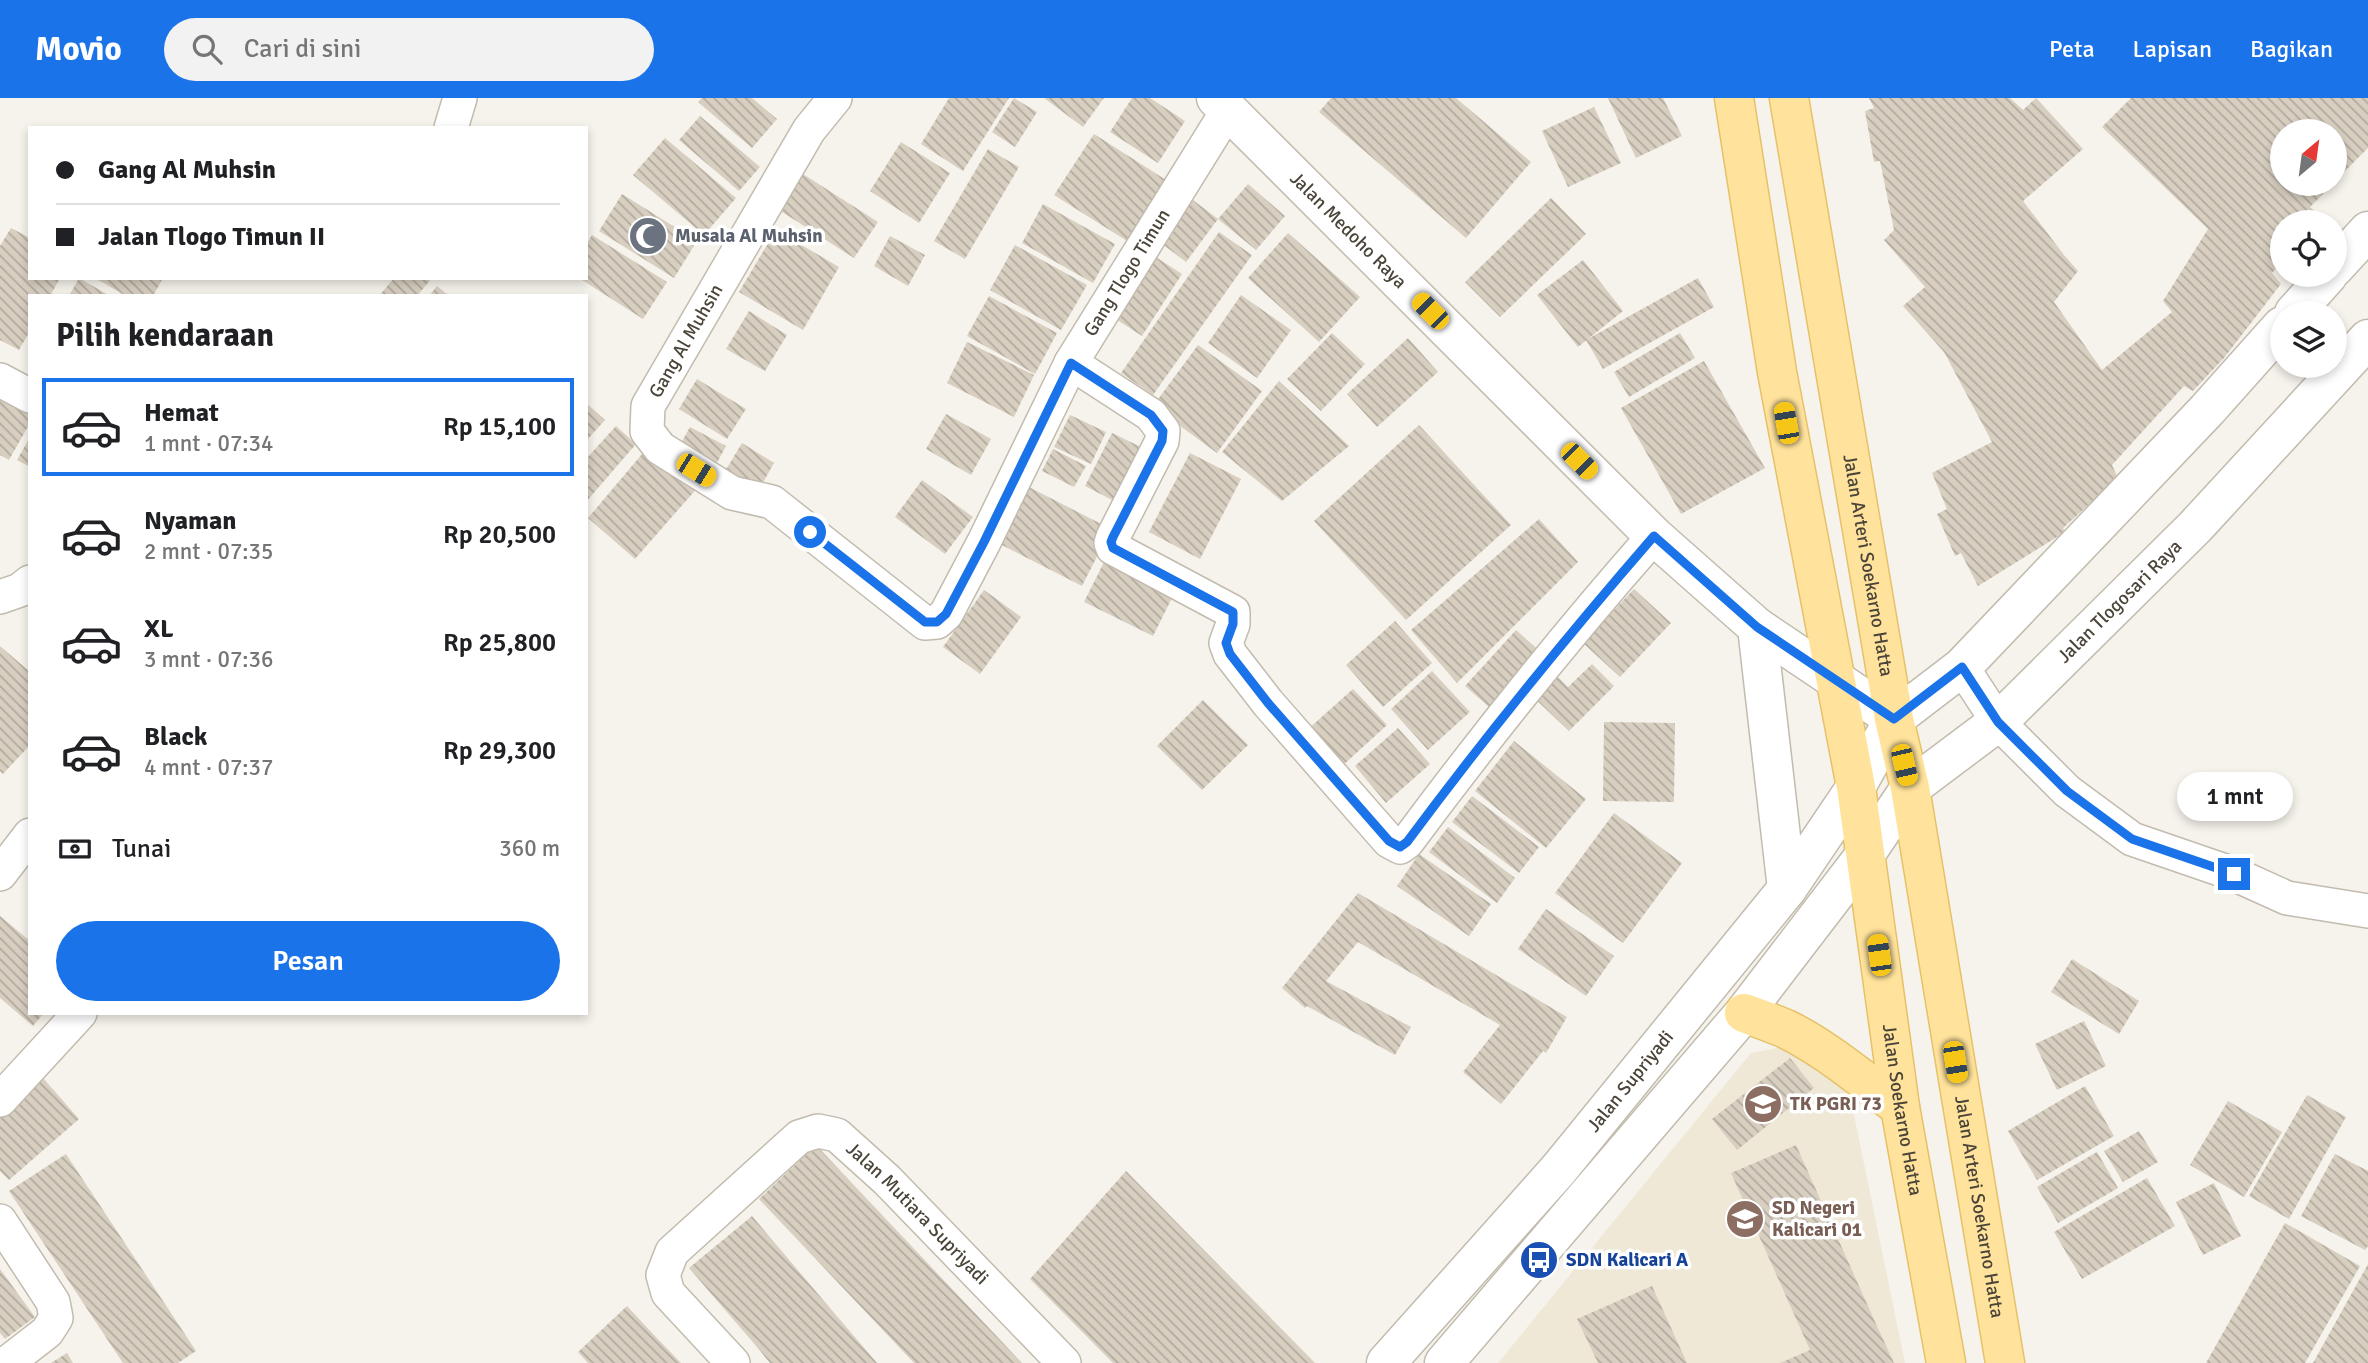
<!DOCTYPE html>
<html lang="id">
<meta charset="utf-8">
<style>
:root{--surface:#fff;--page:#f2f2f2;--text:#202124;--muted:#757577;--line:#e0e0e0;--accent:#1a73e8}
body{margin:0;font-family:Signika,sans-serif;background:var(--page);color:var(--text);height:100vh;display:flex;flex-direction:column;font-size:26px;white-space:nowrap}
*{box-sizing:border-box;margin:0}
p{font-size:23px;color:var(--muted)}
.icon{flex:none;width:38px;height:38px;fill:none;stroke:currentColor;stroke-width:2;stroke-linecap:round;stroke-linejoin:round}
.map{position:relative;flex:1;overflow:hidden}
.drawer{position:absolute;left:28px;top:196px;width:560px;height:721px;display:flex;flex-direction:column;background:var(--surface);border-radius:0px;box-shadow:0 4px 10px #0003}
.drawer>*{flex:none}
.banner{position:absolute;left:28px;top:28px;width:560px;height:154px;border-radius:0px;box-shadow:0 4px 10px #0003;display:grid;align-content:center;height:154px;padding:0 28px;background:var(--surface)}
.needle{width:46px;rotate:29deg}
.tools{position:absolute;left:2270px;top:21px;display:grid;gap:14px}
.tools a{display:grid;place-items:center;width:77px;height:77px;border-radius:50%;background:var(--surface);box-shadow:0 4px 10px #0003;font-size:35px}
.end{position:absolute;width:32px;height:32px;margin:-16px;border:9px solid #1a73e8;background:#fff;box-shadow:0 0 0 4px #fff}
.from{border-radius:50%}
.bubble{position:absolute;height:49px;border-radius:24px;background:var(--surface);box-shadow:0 4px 10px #0003;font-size:23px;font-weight:600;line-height:49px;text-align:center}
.car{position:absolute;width:21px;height:42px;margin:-21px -10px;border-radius:9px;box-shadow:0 0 5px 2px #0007;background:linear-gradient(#f5c518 24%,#345 0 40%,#f5c518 0 76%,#345 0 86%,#f5c518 0)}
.banner b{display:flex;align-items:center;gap:24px;height:66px;font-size:26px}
.banner b+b{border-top:2px solid var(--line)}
.banner i{width:18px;height:18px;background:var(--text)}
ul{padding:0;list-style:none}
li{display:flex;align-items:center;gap:21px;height:98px;margin:0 14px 10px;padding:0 14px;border:4px solid transparent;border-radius:0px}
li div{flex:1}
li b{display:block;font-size:26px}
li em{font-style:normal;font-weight:600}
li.active{border-color:var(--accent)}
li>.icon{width:63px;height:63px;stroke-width:1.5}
h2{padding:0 28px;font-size:32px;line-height:84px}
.pay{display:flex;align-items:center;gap:18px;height:77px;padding:0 28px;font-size:26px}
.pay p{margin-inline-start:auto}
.primary-button{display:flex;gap:14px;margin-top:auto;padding:14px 28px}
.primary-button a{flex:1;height:80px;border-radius:42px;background:var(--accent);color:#fff;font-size:28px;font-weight:600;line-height:80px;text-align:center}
header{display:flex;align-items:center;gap:42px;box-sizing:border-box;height:98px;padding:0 35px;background:var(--accent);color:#fff}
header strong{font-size:33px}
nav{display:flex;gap:38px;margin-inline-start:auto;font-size:24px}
.search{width:490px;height:63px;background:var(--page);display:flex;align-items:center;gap:18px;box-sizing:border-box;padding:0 24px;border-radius:38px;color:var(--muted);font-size:26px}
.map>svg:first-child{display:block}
</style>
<header>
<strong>Movio</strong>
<div class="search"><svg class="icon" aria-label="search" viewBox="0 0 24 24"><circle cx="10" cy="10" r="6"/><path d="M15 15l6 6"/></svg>Cari di sini</div>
<nav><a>Peta</a><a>Lapisan</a><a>Bagikan</a></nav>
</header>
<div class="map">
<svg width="2368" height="1265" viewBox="0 0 2368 1265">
<defs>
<pattern id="building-back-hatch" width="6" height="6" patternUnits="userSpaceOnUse" patternTransform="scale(1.75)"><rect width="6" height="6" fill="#d8cfc1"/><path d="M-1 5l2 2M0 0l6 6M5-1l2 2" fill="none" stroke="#b1aa9e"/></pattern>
</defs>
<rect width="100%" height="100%" fill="#f6f3ec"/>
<polygon fill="#efe8d6" points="1798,946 1846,978 1905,1265 1498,1265 1751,955"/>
<g fill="url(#building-back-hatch)">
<polygon points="702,0 752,0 777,21 752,50 698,4"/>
<polygon points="949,0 1009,0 963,73 921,46"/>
<polygon points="1014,0 1037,14 1015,49 992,34"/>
<polygon points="1044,0 1104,0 1083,29"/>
<polygon points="1132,0 1150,0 1185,23 1158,65 1110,34"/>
<polygon points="1331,0 1456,0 1531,64 1466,140 1319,14"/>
<polygon points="1608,0 1663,0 1682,38 1636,60"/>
<polygon points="1869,0 2010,0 2023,12 2036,0 2083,51 2023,103 2064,157 2078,173 2054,204 2102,272 2172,214 2163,203 2208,131 2102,29 2131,0 2368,0 2368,50 2334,84 2334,33 2282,33 2282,86 2333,86 2310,109 2324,121 2321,124 2282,124 2282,164 2272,175 2281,186 2224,260 2193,293 2184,288 2112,367 2118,380 2063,430 2065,434 1978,488 1961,455 1955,458 1937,416 1947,411 1932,375 1992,344 1944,254 1903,208 1925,189 1884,142 1894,132 1880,63 1874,64 1865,13 1874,10"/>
<polygon points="1594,9 1621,65 1568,89 1542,33"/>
<polygon points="700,18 760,69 739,93 679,42"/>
<polygon points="1094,36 1166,82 1127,143 1054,97"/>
<polygon points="665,40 736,100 704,137 633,77"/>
<polygon points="901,44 950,75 919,125 870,93"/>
<polygon points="988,51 1019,69 965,161 934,143"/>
<polygon points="803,76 878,124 854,160 779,112"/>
<polygon points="1248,86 1285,118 1256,152 1218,121 1186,164 1153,139 1185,96 1218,121"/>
<polygon points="622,96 697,143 674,180 599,133"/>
<polygon points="1551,100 1586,136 1500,219 1465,184"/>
<polygon points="1043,106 1115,146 1093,185 1022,145"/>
<polygon points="11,130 30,140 30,180 60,180 50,198 30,198 30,233 19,252 0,242 0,148"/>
<polygon points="776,132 839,169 803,232 739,194"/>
<polygon points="1219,134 1252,157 1153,297 1121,275"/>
<polygon points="1288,135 1360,199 1319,244 1248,180"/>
<polygon points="592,137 667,184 643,221 579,180 586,180 586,147"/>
<polygon points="890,138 925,157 908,188 874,168"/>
<polygon points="1015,147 1087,187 1061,232 990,192"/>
<polygon points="1148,154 1182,176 1142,238 1108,216"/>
<polygon points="1583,162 1623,213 1578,249 1537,197"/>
<polygon points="79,180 110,198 69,198"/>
<polygon points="95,180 163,180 153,198 126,198"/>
<polygon points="394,180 432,180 417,198 379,198"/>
<polygon points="1698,180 1714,209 1603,271 1586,242"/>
<polygon points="437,188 449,198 429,198"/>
<polygon points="1241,197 1291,232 1257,280 1208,245"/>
<polygon points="989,198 1057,235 1035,276 967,238"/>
<polygon points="749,213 787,237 765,273 726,251"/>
<polygon points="1332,235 1365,266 1321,313 1287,281"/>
<polygon points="1680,235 1695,260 1629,299 1614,274"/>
<polygon points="1408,240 1438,274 1377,329 1347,296"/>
<polygon points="967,244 1034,277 1014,319 947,285"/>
<polygon points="1198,247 1262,293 1217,355 1153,308"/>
<polygon points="1704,263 1765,370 1681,416 1621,310"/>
<polygon points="697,281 746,311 727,341 679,311"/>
<polygon points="1279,283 1349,348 1282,403 1222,354"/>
<polygon points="0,296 30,313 30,325 9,362 0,357"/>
<polygon points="586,305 605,322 586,343"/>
<polygon points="946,316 991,341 971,377 926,351"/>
<polygon points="1070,317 1106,334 1091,366 1054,349"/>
<polygon points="1419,327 1511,427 1406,522 1314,423"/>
<polygon points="616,328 636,346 586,404 586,361"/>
<polygon points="690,329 726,348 711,376 674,358"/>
<polygon points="1112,335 1145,351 1118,405 1085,388"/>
<polygon points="30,339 30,369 17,362"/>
<polygon points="742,345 774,365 757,395 724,375"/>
<polygon points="1053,351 1086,368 1074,389 1042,373"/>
<polygon points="1190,355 1241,381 1200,461 1149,434"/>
<polygon points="642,356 699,388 635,461 588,420"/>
<polygon points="922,382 973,419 945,456 895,419"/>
<polygon points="1023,386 1111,431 1082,488 994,443"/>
<polygon points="1539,421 1578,464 1457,585 1411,532"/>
<polygon points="1106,460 1175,494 1153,538 1084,504"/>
<polygon points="1634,491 1671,525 1620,579 1583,545"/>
<polygon points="984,492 1021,519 980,576 943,549"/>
<polygon points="1395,523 1432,565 1383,609 1346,567"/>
<polygon points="1516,532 1545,558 1495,614 1465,588"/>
<polygon points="0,548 30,574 30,647 3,676 0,673"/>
<polygon points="1592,566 1614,588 1569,633 1531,597 1553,574 1568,589"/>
<polygon points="1432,573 1470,614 1428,652 1391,611"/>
<polygon points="1353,591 1387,627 1340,670 1307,632"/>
<polygon points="1203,602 1248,647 1202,692 1157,648"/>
<polygon points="1604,624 1675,625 1674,704 1603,703"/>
<polygon points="1398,630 1430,666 1386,705 1355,668"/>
<polygon points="1514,643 1586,701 1546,750 1475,693"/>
<polygon points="1472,698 1539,749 1519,775 1452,724"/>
<polygon points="1614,715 1682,765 1623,845 1555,795"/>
<polygon points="1448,729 1515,780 1497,805 1429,754"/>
<polygon points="1419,756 1491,806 1469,838 1397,788"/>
<polygon points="1358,795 1567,919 1546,955 1543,953 1501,1006 1463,974 1500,927 1358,844 1326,883 1411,929 1395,957 1307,908 1305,910 1282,890"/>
<polygon points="1546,811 1614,858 1586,898 1518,851"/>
<polygon points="0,818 30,843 30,915 44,915 33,928 0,900"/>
<polygon points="2072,861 2139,903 2119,936 2051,894"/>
<polygon points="2084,923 2106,968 2057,992 2035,946"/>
<polygon points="1790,960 1814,990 1737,1052 1712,1021"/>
<polygon points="43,980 79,1021 9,1082 0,1073 0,1018"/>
<polygon points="2085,988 2114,1038 2037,1082 2008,1033"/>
<polygon points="2307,997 2346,1019 2289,1121 2249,1098"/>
<polygon points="2228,1003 2282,1034 2244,1099 2190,1067"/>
<polygon points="2139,1033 2158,1064 2123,1084 2104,1053"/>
<polygon points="816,1047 1022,1265 914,1265 759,1101"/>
<polygon points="1796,1047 1876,1226 1894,1265 1780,1265 1810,1252 1731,1075"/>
<polygon points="2097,1054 2118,1090 2058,1125 2037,1089"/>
<polygon points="66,1056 196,1253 178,1265 123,1265 9,1093"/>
<polygon points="2335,1056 2368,1073 2368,1148 2365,1152 2301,1118"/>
<polygon points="1126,1073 1315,1265 1113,1265 1030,1181"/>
<polygon points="2147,1080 2175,1128 2082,1181 2054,1134"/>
<polygon points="2214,1085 2241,1138 2203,1157 2176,1104"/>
<polygon points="752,1118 818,1196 877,1265 770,1265 757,1249 689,1170"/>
<polygon points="2285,1125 2360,1168 2305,1265 2206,1265"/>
<polygon points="2368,1166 2368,1265 2313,1265"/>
<polygon points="0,1171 35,1219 5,1241 0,1235"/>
<polygon points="1652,1188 1687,1265 1598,1265 1577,1221"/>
<polygon points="627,1208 653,1236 681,1265 588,1265 578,1254"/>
<polygon points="67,1255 73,1265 51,1265"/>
</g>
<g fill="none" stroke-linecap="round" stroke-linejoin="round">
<defs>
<g id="minor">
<path id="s1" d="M835,0L809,32L648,308L647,333L660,350L732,395L772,404L925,525L937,524L946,516L984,444L1071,265L1228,12"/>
<polyline points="451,30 460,0"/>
<path d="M1071,265L1151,317L1163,333L1162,343L1113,439L1111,445L1113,450L1233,514V526L1226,545L1230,556L1268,605L1389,743L1400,749L1407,744C1485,639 1567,537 1654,438"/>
<polyline points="0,282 30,298"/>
<polyline points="0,499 20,492 30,484"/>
<polyline points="1962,569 1998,624 2067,693 2132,741 2234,776 2287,800 2368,813"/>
<polyline points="0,776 30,737"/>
<polyline points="0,1002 80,915"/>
<polyline points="0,1123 53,1204 56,1220 47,1234 7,1265"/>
<path id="s2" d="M733,1265L668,1195L663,1177L672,1154L799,1039L818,1033L837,1037L887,1082L1064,1265"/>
</g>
<g id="tertiary">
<path id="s3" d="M1216,0L1654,438L1757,529L1894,621"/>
<polyline points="2334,170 2368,133"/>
<polyline points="2294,215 2328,177"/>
<polyline points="1757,529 1787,791"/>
<path id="s4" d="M1386,1265L1559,1071L1787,791L1856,689L1894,621L1962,569L2207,312L2282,228"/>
<path id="s5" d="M1444,1265L1744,915L1865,757L1910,690L1998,624L2195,429L2368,241"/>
</g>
<g id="primary">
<path id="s6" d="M1734,0L1777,274L1856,689L1900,1009L1946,1265"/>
<path id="s7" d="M1789,0L1894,621L1910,690L2005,1265"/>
<path d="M1744,915C1758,920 1772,925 1786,931C1827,951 1862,982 1900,1009"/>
</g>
</defs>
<use href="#minor" stroke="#c2bbae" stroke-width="36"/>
<use href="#tertiary" stroke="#c2bbae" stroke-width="41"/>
<use href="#primary" stroke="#e6c16a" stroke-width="41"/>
<use href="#minor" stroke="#fff" stroke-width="33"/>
<use href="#tertiary" stroke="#fff" stroke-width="38"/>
<use href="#primary" stroke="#ffe39c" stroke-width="38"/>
</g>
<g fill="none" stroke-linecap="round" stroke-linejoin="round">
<path stroke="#1a73e8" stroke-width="9" d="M810,434L925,524H937L946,516L984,444L1071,265L1151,317L1163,333L1162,343L1113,439L1111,444L1113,450L1233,514V526L1226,545L1230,556L1268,605L1389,743L1400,749L1407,744C1485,639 1568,537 1654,438L1757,529L1894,621L1962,569L1998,624L2067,693L2132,741L2234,776"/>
</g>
<defs>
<symbol id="mosque-disc" viewBox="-11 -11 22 22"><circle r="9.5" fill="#6b7280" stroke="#fff"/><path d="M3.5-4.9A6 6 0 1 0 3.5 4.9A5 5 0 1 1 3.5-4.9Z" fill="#fff"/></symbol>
<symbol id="school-disc" viewBox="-11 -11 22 22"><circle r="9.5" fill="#8d6e63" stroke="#fff"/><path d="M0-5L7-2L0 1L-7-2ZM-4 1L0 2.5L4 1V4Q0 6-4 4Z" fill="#fff"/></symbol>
<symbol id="bus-disc" viewBox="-11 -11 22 22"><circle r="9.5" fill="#1a4fb4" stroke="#fff"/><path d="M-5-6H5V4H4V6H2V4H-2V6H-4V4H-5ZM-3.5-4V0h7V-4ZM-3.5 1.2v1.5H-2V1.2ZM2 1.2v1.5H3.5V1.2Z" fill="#fff"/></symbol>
</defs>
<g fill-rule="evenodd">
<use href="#mosque-disc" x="626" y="116" width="44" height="44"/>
<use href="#school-disc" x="1741" y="984" width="44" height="44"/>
<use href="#school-disc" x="1723" y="1099" width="44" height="44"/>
<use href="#bus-disc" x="1517" y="1140" width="44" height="44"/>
</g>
<g text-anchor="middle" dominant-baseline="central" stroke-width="7" stroke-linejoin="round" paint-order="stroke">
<g font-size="19" fill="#4b4439" stroke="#fff">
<text stroke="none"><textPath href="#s3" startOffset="187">Jalan Medoho Raya</textPath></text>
<text stroke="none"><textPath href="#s1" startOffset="1139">Gang Tlogo Timun</textPath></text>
<text transform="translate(686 243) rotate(-60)">Gang Al Muhsin</text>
<text stroke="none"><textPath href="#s7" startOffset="474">Jalan Arteri Soekarno Hatta</textPath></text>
<text stroke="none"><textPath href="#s5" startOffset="1022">Jalan Tlogosari Raya</textPath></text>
<text stroke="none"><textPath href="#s4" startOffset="373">Jalan Supriyadi</textPath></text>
<text stroke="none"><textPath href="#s6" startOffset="1026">Jalan Soekarno Hatta</textPath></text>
<text stroke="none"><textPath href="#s7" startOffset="1125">Jalan Arteri Soekarno Hatta</textPath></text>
<text stroke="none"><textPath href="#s2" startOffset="462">Jalan Mutiara Supriyadi</textPath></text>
</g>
<g font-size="19" font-weight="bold" fill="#5b616d" stroke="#fff" text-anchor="start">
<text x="675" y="138">Musala Al Muhsin</text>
</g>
<g font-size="19" font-weight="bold" fill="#785e54" stroke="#fff" text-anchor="start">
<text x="1790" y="1006">TK PGRI 73</text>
<text x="1772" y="1110">SD Negeri<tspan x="1772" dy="22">Kalicari 01</tspan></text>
</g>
<g font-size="19" font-weight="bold" fill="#164399" stroke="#fff" text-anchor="start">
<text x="1566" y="1162">SDN Kalicari A</text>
</g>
</g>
</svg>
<div class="tools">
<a><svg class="needle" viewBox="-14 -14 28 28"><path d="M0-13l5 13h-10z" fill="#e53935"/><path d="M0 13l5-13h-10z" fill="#757577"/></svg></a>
<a><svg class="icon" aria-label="locate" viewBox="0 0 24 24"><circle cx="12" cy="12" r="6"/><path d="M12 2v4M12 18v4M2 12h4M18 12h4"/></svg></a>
<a><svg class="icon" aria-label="layers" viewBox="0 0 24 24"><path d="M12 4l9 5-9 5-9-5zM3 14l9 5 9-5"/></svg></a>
</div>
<i class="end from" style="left:810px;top:434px"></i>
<i class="end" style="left:2234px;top:776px"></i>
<div class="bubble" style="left:2177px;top:674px;width:116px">1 mnt</div>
<i class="car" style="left:1430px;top:213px;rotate:315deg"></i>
<i class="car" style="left:1786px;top:325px;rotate:350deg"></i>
<i class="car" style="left:1579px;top:363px;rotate:135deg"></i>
<i class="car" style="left:696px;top:372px;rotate:122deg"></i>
<i class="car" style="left:1904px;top:667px;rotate:167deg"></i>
<i class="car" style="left:1879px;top:857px;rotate:352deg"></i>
<i class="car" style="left:1955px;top:964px;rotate:171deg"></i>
<div class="banner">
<b><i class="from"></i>Gang Al Muhsin</b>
<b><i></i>Jalan Tlogo Timun II</b>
</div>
<section class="drawer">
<h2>Pilih kendaraan</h2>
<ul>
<li class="active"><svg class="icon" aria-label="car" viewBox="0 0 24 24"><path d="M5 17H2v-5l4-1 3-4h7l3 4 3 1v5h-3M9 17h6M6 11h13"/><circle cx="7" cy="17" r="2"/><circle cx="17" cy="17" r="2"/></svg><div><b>Hemat</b><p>1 mnt · 07:34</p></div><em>Rp 15,100</em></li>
<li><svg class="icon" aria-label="car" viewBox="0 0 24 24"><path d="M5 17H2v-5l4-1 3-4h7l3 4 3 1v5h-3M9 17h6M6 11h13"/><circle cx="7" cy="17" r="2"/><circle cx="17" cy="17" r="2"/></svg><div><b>Nyaman</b><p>2 mnt · 07:35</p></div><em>Rp 20,500</em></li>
<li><svg class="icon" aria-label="car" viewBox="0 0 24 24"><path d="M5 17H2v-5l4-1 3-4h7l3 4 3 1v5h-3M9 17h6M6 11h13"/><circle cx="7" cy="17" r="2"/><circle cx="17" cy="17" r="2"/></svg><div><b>XL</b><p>3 mnt · 07:36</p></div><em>Rp 25,800</em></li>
<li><svg class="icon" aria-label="car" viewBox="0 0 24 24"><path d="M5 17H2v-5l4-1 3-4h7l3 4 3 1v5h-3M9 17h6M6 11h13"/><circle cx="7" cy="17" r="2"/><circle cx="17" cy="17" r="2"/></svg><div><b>Black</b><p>4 mnt · 07:37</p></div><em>Rp 29,300</em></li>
</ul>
<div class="pay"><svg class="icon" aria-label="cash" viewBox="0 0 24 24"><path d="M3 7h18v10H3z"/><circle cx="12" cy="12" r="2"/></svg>Tunai<p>360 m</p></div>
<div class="primary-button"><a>Pesan</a></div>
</section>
</div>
